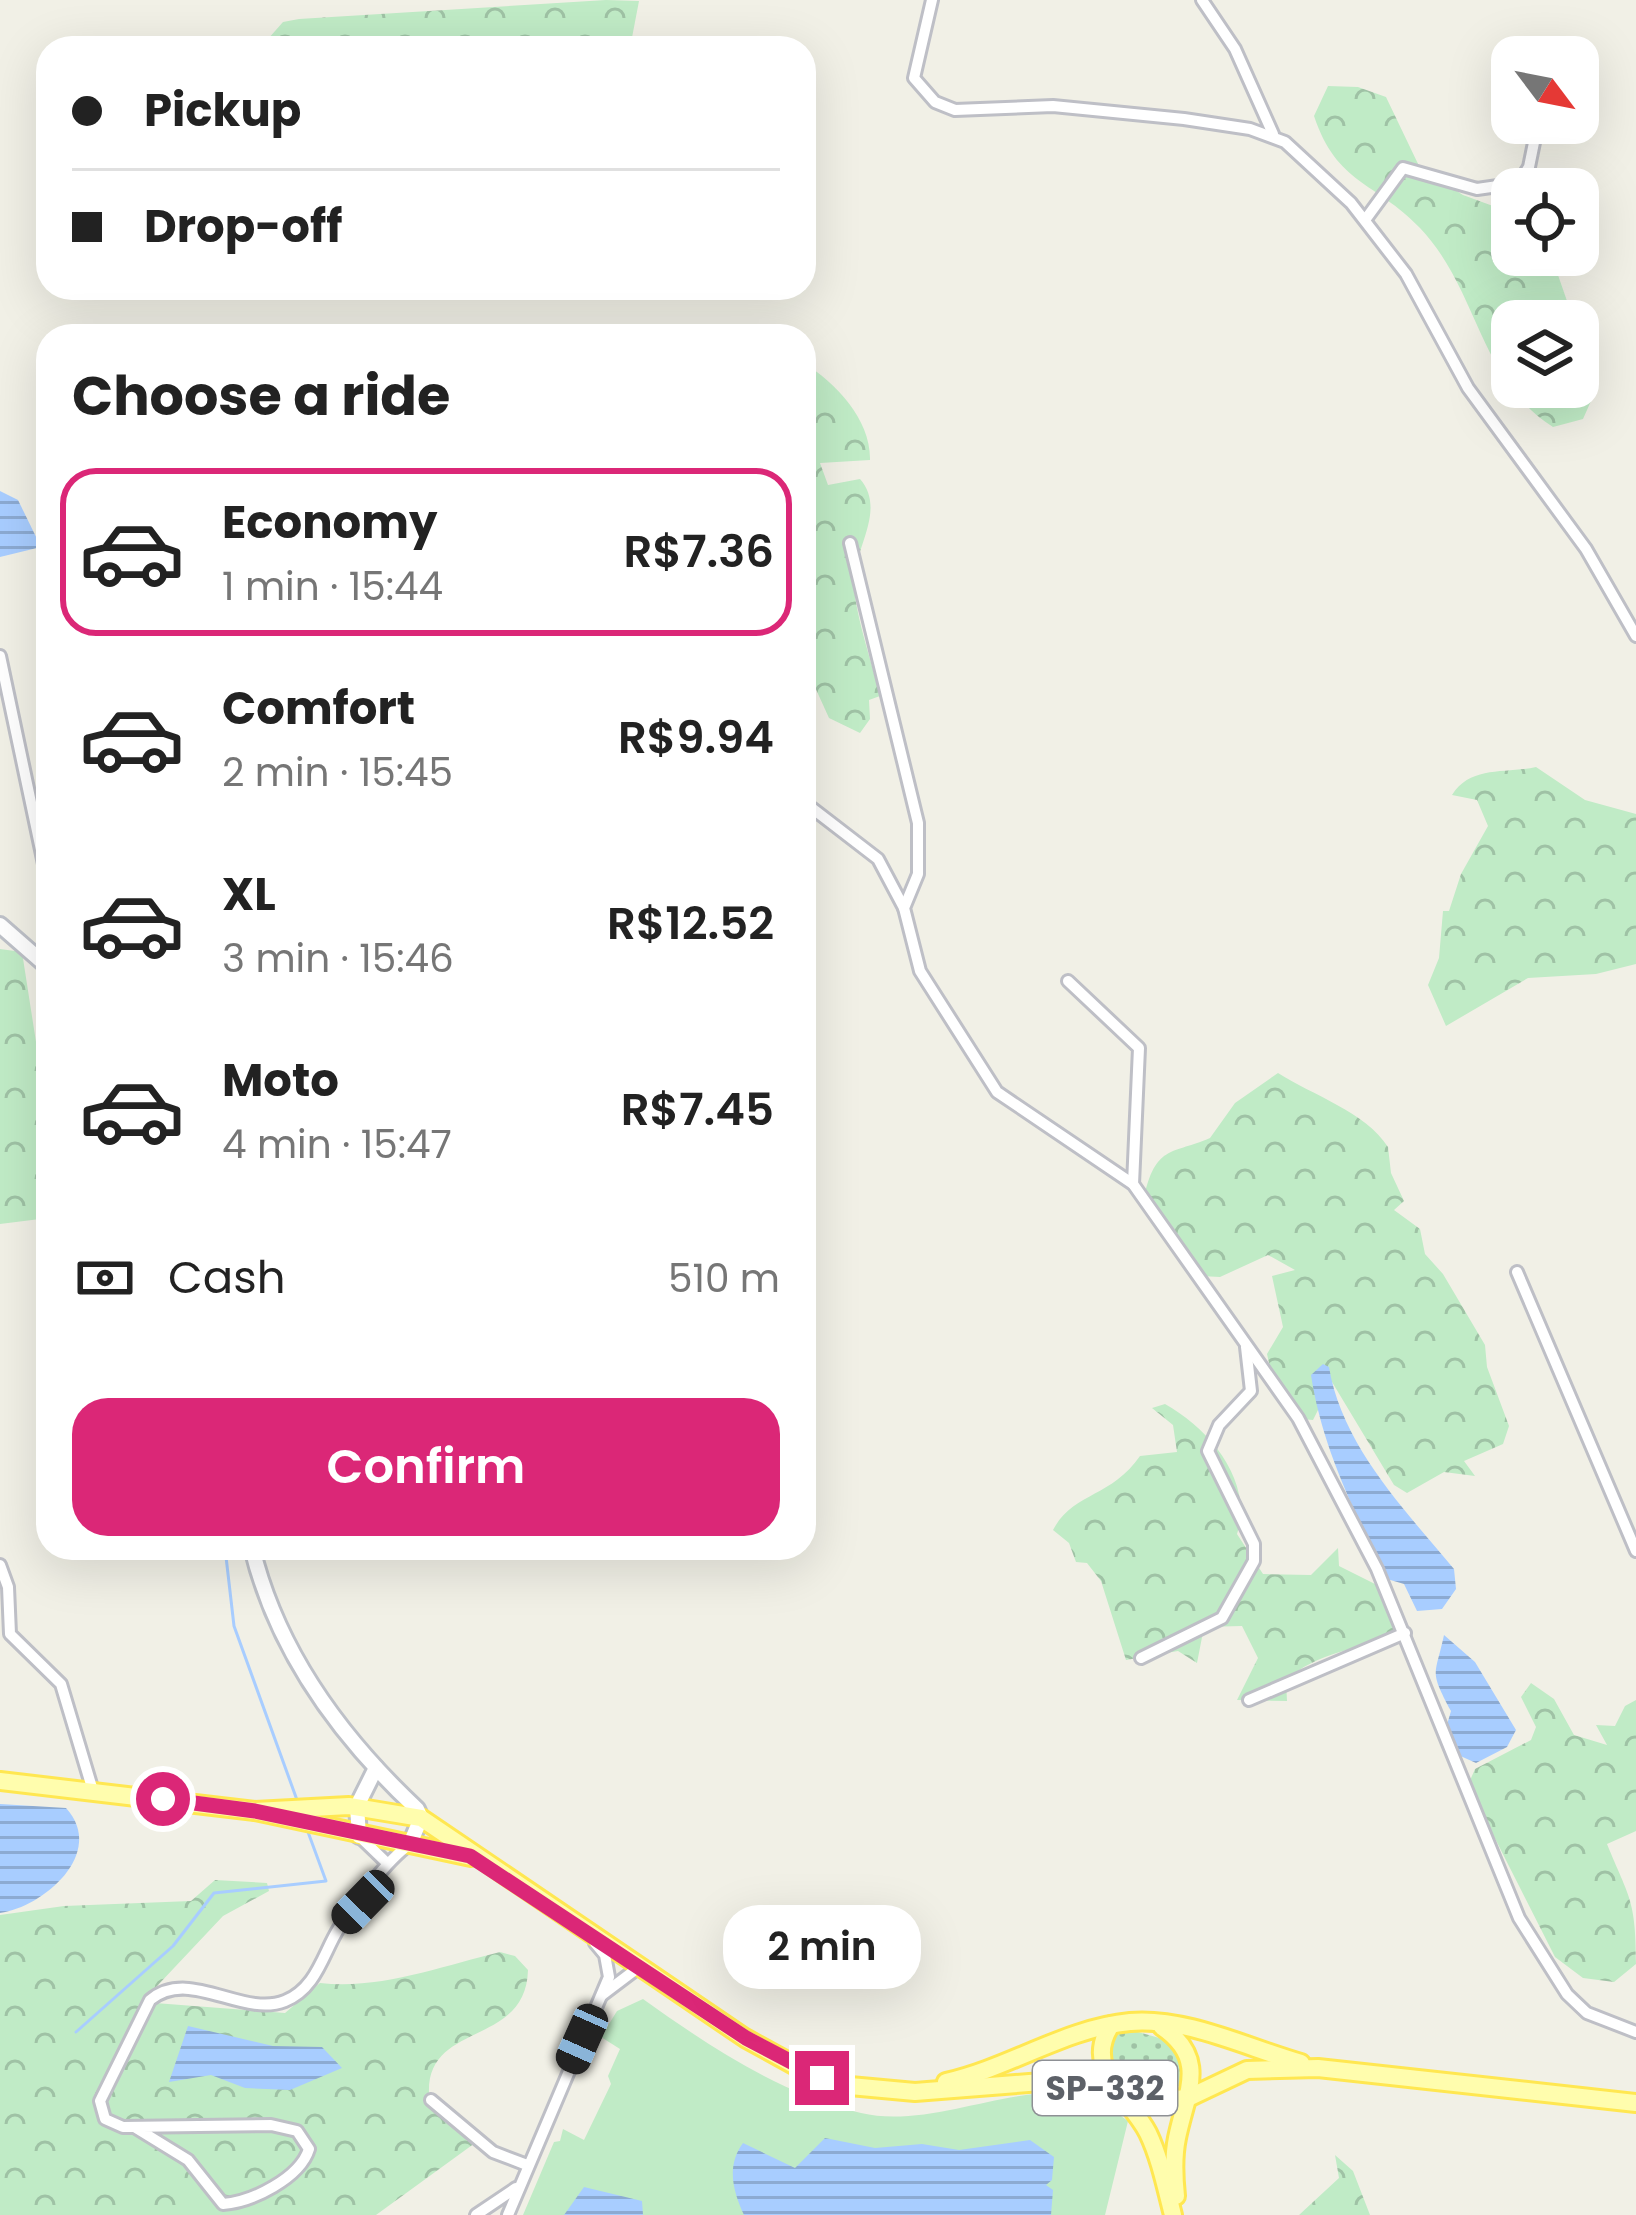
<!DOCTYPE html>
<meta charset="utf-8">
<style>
:root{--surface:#fff;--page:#f6f6f6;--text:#222;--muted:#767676;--line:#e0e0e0;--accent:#db2777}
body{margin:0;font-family:Poppins,sans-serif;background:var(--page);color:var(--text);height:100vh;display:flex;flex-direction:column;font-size:45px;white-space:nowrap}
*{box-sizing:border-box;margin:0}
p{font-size:39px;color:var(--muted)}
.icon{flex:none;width:66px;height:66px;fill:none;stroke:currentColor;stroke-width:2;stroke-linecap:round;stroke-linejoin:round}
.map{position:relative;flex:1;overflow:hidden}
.side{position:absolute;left:36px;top:324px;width:780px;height:1236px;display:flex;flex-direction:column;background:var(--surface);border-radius:36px;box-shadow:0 12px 48px #0002}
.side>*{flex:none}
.guide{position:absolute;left:36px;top:36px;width:780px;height:264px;border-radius:36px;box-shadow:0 12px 48px #0002;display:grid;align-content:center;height:264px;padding:0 36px;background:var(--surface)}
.needle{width:78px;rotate:122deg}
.fabs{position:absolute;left:1491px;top:36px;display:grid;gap:24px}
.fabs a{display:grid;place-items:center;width:108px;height:108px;border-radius:24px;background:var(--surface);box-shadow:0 12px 48px #0002;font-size:60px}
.end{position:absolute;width:54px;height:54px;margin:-27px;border:15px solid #db2777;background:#fff;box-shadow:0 0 0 6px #fff}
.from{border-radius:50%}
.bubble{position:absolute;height:84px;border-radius:36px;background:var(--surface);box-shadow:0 12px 48px #0002;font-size:39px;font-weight:600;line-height:84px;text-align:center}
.car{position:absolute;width:36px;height:72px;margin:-36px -18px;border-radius:15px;box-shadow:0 0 9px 3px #0007;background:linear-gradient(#222 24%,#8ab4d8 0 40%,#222 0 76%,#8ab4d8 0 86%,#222 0)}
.guide b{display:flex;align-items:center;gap:42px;height:114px;font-size:45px}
.guide b+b{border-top:3px solid var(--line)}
.guide i{width:30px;height:30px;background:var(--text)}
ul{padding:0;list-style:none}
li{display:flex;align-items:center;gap:36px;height:168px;margin:0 24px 18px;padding:0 12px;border:6px solid transparent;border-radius:36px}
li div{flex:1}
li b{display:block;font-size:45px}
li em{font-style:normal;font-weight:600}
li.selected{border-color:var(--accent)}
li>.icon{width:108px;height:108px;stroke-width:1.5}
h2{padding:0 36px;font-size:54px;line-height:144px}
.pay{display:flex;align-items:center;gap:30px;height:132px;padding:0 36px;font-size:45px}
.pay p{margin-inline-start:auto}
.action{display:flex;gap:24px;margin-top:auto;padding:24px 36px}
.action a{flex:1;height:138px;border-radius:36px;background:var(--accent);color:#fff;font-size:48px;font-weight:600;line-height:138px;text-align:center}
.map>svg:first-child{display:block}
</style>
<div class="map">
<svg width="1636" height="2215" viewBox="0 0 1636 2215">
<defs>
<pattern id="grass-dots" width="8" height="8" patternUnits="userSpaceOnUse" patternTransform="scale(3)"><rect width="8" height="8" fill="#c0ebc6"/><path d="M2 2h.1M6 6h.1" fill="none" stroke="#9fc2a5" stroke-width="1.8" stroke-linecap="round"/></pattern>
<pattern id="forest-crowns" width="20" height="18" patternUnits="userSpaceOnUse" patternTransform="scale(3)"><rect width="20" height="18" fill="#c0ebc6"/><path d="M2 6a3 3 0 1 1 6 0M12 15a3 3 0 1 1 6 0" fill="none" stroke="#9fc2a5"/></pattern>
<pattern id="water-rules" width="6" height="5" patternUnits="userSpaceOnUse" patternTransform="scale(3)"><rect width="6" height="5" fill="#a8cdff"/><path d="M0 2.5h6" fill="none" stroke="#8caad2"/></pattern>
</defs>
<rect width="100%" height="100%" fill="#f1f0e6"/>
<polygon fill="url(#grass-dots)" points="1131,2030 1170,2041 1186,2063 1183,2085 1151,2093 1115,2073 1109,2038"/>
<g fill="url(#forest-crowns)">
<path d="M606,0L639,1L630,48H436C417,38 381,35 362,48H260L283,22L299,19Z"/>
<path d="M1328,86L1358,87L1386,97L1420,168L1463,195L1512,213V255H1551L1574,321H1512V387H1578V329L1595,392L1583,419L1553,427C1478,379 1479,290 1420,228C1375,181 1337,185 1314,116Z"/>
<path d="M804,363C836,383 871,420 870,460L820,463L828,485L860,479C888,511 851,552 854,587C857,621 872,662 880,696L869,700L870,719L860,733L829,718L804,663Z"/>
<path d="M1536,767L1585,800L1636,814V964L1596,974L1528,978L1446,1026L1428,985L1439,958L1443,911H1449L1461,874L1488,826L1477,800L1452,795C1471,765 1505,774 1536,767Z"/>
<polygon points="0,949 22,952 48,1119 48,1218 0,1224"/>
<path d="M1278,1073C1312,1095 1366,1112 1388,1147L1391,1173L1404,1201L1394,1210L1420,1229L1425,1254L1443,1274L1485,1345L1487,1367L1509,1426L1503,1444L1464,1461L1475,1476L1444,1472L1407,1493L1394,1485L1332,1382L1313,1420L1301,1419L1273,1381L1267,1354L1283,1327L1272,1276L1295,1270L1268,1255L1220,1277L1201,1276L1145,1193C1157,1145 1173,1154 1210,1138L1235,1103Z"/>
<path d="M1165,1404C1210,1429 1254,1482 1237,1534L1263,1574L1311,1575L1338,1548L1339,1566L1383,1588L1401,1633C1365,1648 1314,1652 1286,1681L1287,1701L1237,1700L1258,1658L1242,1626L1204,1627L1197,1663L1178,1651L1126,1660L1101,1581L1087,1563L1076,1562L1069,1543L1053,1530C1073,1492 1111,1498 1140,1456L1177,1452L1173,1425L1152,1408Z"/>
<path d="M1531,1683L1554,1699L1574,1735L1607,1745L1596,1725L1615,1726L1625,1706L1636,1700V1831L1607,1844C1629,1898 1636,1899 1636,1964L1614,1982L1583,1978L1555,1957L1468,1785L1475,1769L1531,1740L1536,1727L1521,1697Z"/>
<path d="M215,1880L267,1883L269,1891L223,1916L142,2002L285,2013L320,1983C380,1990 442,1966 500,1952L515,1956L528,1970C526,2051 417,2018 430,2104L475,2143L376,2215H0V1915L64,1906L191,1901Z"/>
<polygon points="1335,2155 1353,2171 1370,2215 1299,2215 1339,2178"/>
</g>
<path fill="#c0ebc6" d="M643,1999C709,2046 780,2094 861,2113C936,2131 1030,2073 1098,2100C1108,2105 1119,2115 1128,2121L1105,2215H523L554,2142L560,2141L563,2129L584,2140L611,2084L608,2076L620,2049L601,2037L617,2011Z"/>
<g fill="url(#water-rules)">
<polygon points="0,491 18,500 41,547 0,557"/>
<path d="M1323,1364L1329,1367C1342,1446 1405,1510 1454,1569L1456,1589L1442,1609L1417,1611L1404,1584L1387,1579C1355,1513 1322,1448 1311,1375Z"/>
<path d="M1444,1635L1475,1662L1516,1730L1507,1747L1476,1763L1456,1754L1446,1728L1451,1711C1429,1669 1435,1677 1444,1635Z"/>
<path d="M0,1804L66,1808C107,1853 43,1907 0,1913Z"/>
<polygon points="188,2026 273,2046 322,2047 342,2068 290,2090 245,2088 211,2075 169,2082"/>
<path d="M825,2138L875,2148L922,2144L959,2150L1030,2140L1054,2157L1052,2180L1046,2185L1053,2190L1051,2215H744C733,2191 726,2166 743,2143L795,2168Z"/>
<polygon points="584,2187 642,2201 643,2215 564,2215"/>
</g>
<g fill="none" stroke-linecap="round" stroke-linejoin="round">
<g stroke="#a8cdff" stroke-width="3">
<polyline points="41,547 48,557"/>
<polyline points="225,1548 234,1626 297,1800"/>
<polyline points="76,2032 173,1946 214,1893 326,1881 308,1832"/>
</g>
<defs>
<g id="street">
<polyline points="932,0 914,78 935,102 955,110 1053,106 1184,119 1250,129 1285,142 1351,203 1406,274 1468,388 1586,549 1636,636"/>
<polyline points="1202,0 1235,49 1273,134"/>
<polyline points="1365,220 1403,168 1477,189 1519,183 1529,167 1538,123"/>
<polyline points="850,543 918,823 918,874 904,908 920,971 997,1092 1133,1184 1298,1418 1377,1569 1519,1918 1567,1994 1587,2013 1636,2032"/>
<polyline points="0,656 48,883"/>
<polyline points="804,802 878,859 904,908"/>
<polyline points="1068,981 1139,1048 1133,1184"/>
<polyline points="1517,1272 1636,1551"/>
<polyline points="0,1565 8,1587 10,1634 61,1684 93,1791"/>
<polyline points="1141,1658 1222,1618 1254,1561 1254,1544 1208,1451 1219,1425 1251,1391 1246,1347"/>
<polyline points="1249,1700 1405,1633"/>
<polyline points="359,1836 386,1862"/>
<polyline points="602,1995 639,1967"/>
<polyline points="431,2100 493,2152 527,2165"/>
<path d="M136,2128L188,2160L223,2204C252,2202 300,2178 309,2149L297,2131L271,2125L123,2127L105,2119L100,2101L150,2000C190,1967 242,2018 285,2001C317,1988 323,1953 339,1928C356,1902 386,1861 410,1844"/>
<polyline points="476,2215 516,2188"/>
<polyline points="508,2215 609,1977 605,1955 595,1943"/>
</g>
<g id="secondary">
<polyline points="0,925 48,967"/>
<path d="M252,1548C277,1652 340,1737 417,1809L421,1818L410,1844"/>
<polyline points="359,1836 357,1806 376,1768"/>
</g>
<g id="primary">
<polyline points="0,1781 255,1811 471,1857"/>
<polyline points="255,1811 349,1806 421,1818 745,2038 805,2071 850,2086 915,2092 1067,2080 1160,2100 1188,2098 1247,2070 1318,2068 1636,2103"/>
<path d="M1111,2025C1082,2069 1129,2096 1148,2133C1160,2158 1166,2188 1173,2215"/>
<path d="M1162,2027C1209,2059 1186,2093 1177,2138C1173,2157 1174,2177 1176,2196"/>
<path d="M946,2082C1009,2068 1066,2028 1130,2022C1186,2017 1248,2048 1301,2063"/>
</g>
</defs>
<use href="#street" stroke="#bebfc6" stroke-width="16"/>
<use href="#secondary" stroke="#bec1c8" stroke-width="20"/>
<use href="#primary" stroke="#ffe751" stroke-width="22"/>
<use href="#street" stroke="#fff" stroke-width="10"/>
<use href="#secondary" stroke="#fff" stroke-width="14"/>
<use href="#primary" stroke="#fffdad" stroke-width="16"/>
</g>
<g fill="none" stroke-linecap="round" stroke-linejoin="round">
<polyline stroke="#db2777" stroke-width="15" points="163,1799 255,1811 470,1856 746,2038 822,2078"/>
</g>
<g text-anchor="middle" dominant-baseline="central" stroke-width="12" stroke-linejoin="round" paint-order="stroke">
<rect fill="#fff" stroke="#8e9095" stroke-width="3" x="1033" y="2061" width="144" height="54" rx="9"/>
<g font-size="33" font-weight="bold" fill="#5d6168">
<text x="1105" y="2088">SP-332</text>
</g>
</g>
</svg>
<div class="fabs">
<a><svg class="needle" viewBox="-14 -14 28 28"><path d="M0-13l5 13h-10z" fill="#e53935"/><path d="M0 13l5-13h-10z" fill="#767676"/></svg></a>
<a><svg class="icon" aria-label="locate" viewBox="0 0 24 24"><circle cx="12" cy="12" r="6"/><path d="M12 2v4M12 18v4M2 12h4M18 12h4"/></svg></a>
<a><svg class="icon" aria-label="layers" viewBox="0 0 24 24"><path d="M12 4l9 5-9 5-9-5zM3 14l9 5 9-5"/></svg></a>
</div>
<i class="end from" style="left:163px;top:1799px"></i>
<i class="end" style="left:822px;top:2078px"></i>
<div class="bubble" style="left:723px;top:1905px;width:198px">2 min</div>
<i class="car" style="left:363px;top:1902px;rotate:224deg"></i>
<i class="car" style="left:582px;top:2039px;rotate:204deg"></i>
<div class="guide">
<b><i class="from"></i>Pickup</b>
<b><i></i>Drop-off</b>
</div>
<section class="side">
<h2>Choose a ride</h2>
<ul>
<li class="selected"><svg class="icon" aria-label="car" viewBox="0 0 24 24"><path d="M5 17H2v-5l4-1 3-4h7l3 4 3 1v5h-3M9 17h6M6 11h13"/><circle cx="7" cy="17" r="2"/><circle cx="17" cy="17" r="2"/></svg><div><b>Economy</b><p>1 min · 15:44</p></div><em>R$7.36</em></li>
<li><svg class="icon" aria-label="car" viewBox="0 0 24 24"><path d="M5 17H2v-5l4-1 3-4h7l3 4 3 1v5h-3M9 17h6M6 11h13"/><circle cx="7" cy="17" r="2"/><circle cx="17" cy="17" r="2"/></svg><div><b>Comfort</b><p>2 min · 15:45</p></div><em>R$9.94</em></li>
<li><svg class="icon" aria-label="car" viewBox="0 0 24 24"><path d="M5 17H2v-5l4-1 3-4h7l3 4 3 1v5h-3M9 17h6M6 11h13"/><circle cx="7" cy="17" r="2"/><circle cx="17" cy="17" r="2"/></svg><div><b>XL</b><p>3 min · 15:46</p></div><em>R$12.52</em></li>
<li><svg class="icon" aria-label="car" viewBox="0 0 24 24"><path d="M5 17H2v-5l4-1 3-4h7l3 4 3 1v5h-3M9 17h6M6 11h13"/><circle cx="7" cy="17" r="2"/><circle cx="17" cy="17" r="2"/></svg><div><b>Moto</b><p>4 min · 15:47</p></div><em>R$7.45</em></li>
</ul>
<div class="pay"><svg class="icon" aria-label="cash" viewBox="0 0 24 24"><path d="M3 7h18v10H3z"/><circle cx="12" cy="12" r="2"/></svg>Cash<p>510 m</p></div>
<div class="action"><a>Confirm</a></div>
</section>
</div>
